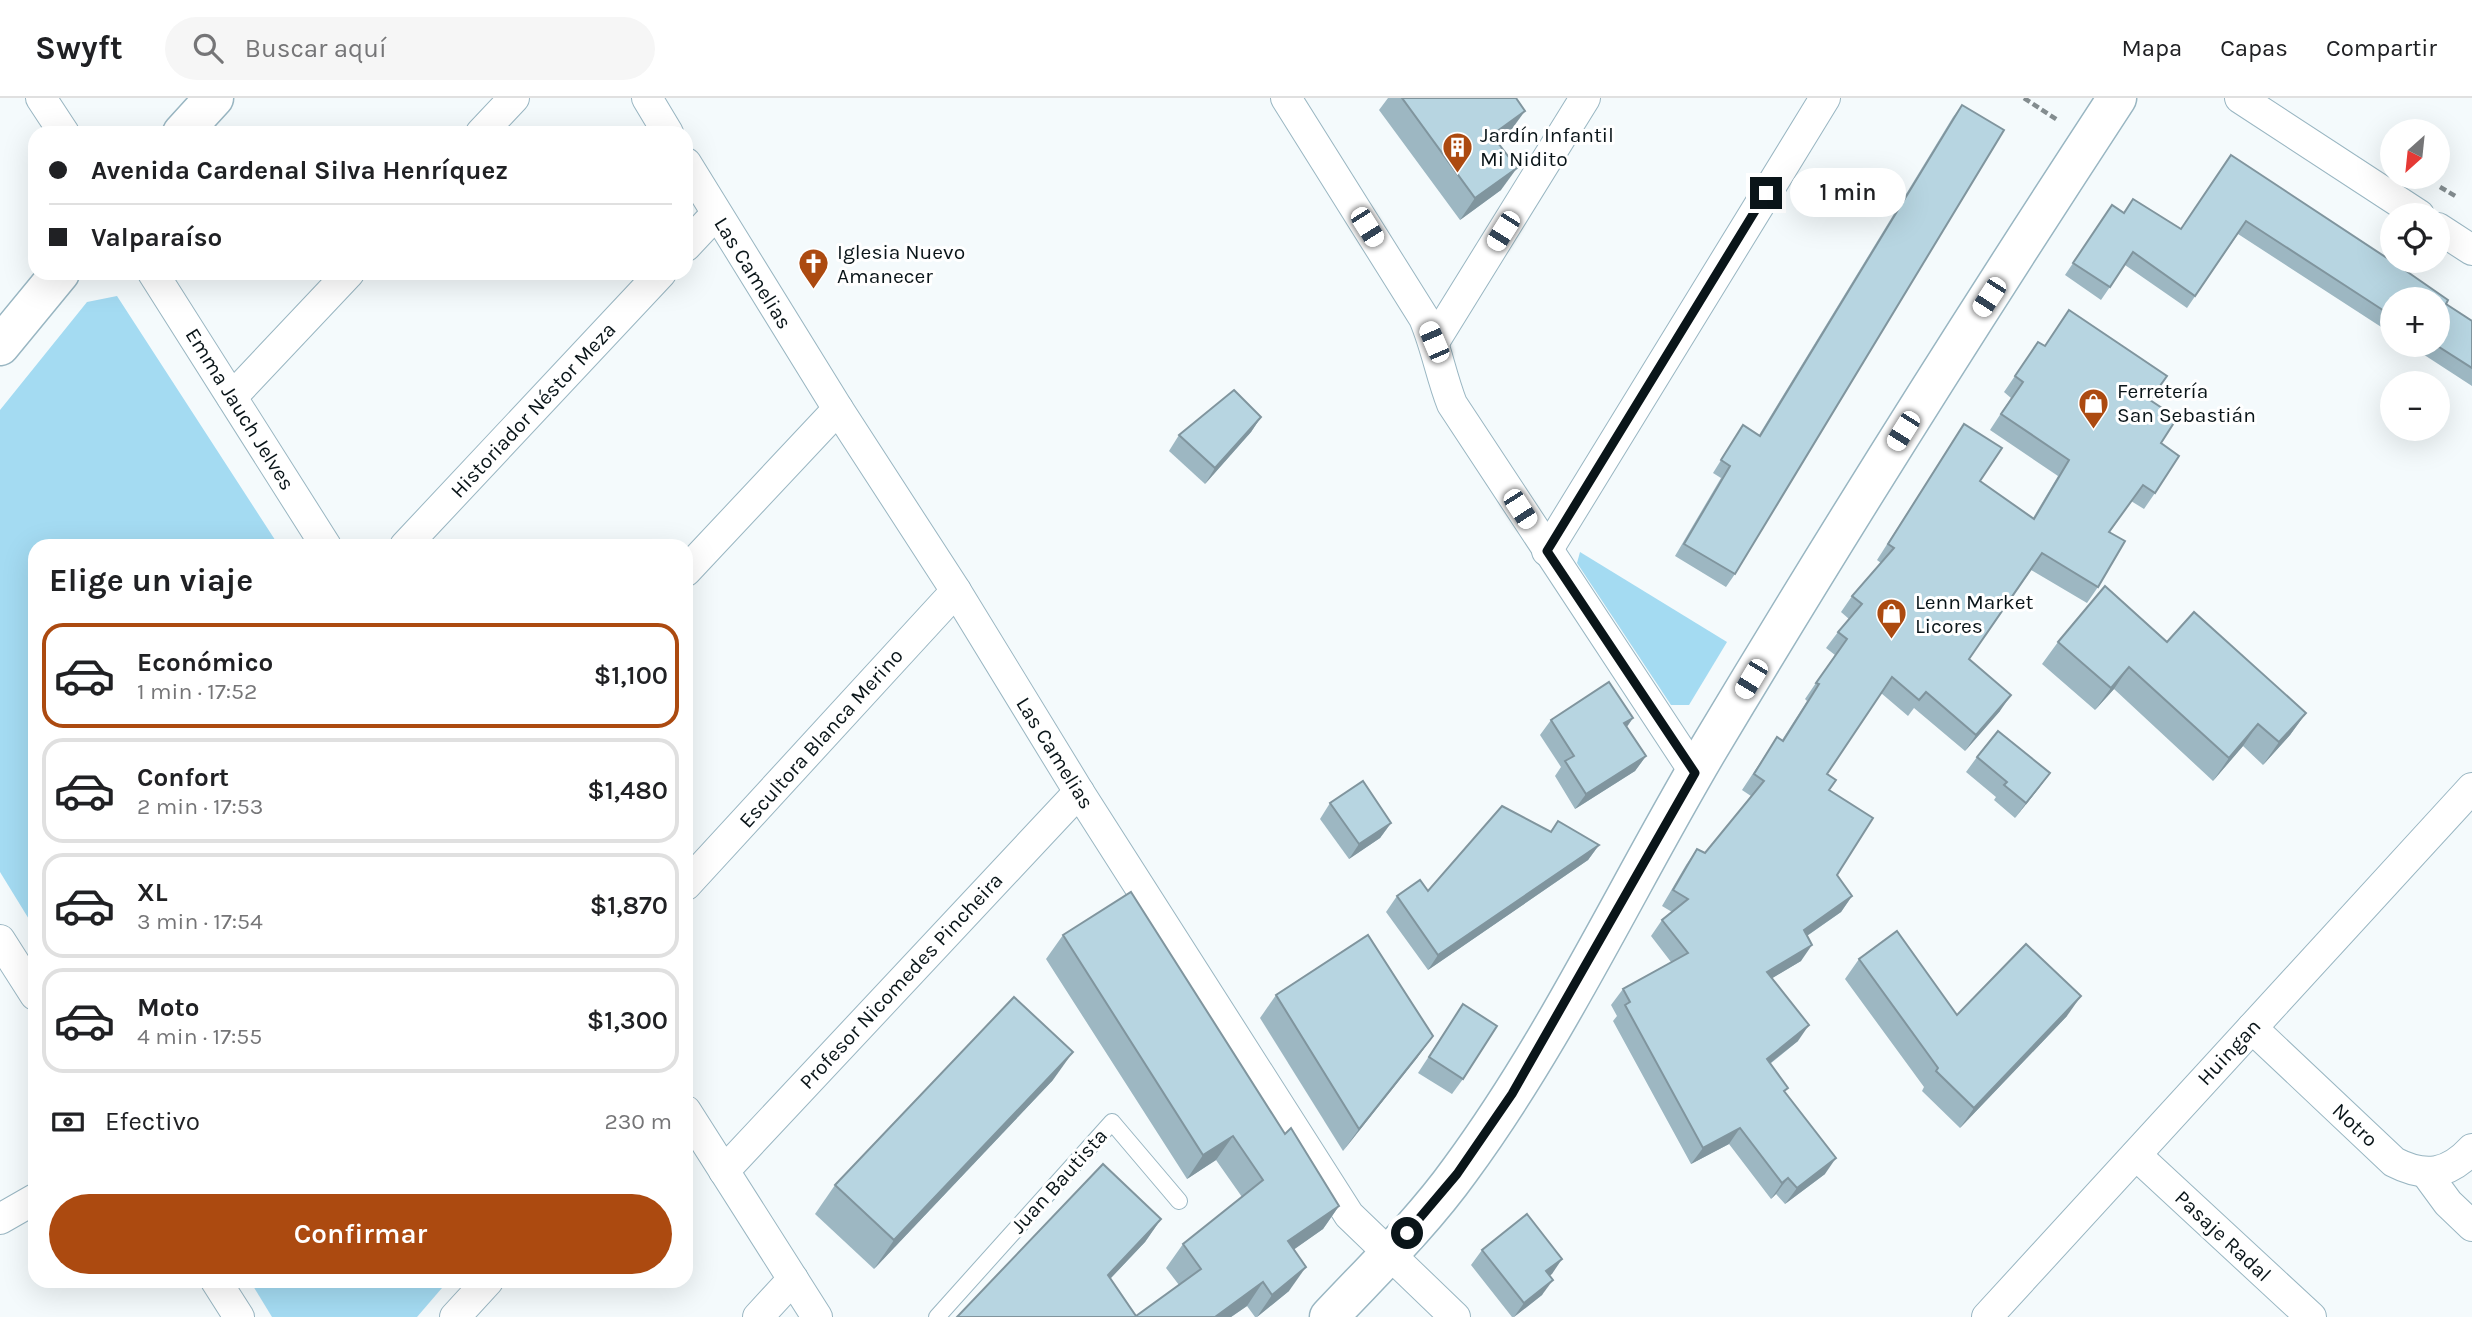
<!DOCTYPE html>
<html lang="es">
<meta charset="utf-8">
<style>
:root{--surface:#fff;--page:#f6f6f6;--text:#202124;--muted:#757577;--line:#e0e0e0;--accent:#ac4a10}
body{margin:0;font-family:Karla,sans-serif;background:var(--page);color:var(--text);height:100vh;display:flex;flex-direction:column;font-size:26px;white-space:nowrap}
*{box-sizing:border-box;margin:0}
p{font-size:23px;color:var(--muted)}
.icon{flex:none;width:38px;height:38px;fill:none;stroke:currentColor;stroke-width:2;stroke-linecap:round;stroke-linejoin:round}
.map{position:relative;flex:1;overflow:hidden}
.panel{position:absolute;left:28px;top:441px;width:665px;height:749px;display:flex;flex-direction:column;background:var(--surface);border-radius:21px;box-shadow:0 7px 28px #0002}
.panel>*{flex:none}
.hud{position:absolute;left:28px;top:28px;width:665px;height:154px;border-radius:21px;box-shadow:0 7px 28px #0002;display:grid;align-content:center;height:154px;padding:0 21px;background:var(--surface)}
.needle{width:46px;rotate:207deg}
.controls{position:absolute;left:2380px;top:21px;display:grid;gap:14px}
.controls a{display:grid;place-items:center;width:70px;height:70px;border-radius:50%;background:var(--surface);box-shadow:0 7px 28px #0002;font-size:35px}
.end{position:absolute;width:32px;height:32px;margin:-16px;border:9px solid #0a1519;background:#fff;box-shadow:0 0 0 4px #fff}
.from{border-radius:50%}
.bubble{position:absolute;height:49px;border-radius:24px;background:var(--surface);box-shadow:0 7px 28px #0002;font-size:23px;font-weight:600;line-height:49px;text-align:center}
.car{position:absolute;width:21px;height:42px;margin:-21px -10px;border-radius:9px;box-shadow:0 0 5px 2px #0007;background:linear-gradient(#fff 24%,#345 0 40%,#fff 0 76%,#345 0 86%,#fff 0)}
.hud b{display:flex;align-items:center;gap:24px;height:66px;font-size:26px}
.hud b+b{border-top:2px solid var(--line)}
.hud i{width:18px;height:18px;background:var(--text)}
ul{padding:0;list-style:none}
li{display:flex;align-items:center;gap:21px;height:105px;margin:0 14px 10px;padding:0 7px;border:4px solid var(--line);border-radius:21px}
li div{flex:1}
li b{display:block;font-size:26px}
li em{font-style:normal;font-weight:600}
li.active{border-color:var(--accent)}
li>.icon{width:63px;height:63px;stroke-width:1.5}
h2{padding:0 21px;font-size:32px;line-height:84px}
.pay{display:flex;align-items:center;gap:18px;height:77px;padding:0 21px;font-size:26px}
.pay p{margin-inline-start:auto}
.button{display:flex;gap:14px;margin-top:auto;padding:14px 21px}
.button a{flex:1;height:80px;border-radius:42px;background:var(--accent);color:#fff;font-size:28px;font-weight:600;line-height:80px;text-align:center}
header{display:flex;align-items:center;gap:42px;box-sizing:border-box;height:98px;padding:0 35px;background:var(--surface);border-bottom:2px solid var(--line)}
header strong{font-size:33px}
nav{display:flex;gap:38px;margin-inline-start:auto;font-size:24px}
.search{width:490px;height:63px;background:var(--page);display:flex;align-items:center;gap:18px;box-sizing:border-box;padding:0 24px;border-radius:38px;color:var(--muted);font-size:26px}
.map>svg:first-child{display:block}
</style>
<header>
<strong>Swyft</strong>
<div class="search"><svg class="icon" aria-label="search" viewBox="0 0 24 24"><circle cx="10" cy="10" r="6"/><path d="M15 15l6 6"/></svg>Buscar aquí</div>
<nav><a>Mapa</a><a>Capas</a><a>Compartir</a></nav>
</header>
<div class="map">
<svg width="2472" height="1219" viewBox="0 0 2472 1219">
<rect width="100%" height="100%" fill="#f4fafc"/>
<g fill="#a4dbf2">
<polygon points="117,198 279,448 35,448 35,831 0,774 0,312 87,204"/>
<polygon points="1580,454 1727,544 1689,607 1671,607 1577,465"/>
<polygon points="250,1183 448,1183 417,1219 272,1219"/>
</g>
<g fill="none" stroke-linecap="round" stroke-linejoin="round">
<defs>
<polyline id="lane" points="937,1219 1112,1024 1179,1103"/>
<g id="street">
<polyline points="41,0 64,35"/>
<polyline points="647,0 668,35"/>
<path d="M1286,0L1424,220C1436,248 1441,278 1452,306L1695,675"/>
<polyline points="2240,0 2419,117"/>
<polyline points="481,35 514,0"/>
<polyline points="686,65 838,311 956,493 1079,694 1349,1117 1455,1219"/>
<polyline points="2438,130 2472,152"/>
<polyline points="686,148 716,116"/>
<polyline points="153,175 326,448"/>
<polyline points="1434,244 1585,0"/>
<polyline points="232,299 349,175"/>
<polyline points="405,448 661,175"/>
<polyline points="1547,453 1825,0"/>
<polyline points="686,473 838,311"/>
<polyline points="686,787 956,493"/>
<polyline points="0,842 35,897"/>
<path d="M2252,930L2394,1064C2425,1080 2448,1077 2472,1051"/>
<polyline points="686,1013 817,1219"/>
<polyline points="2136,1057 2311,1219"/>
<polyline points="724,1073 1079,694"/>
<polyline points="2426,1075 2448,1105 2472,1128"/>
<polyline points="0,1121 35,1101"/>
<polyline points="216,1183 239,1219"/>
<polyline points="455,1219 488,1183"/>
<polyline points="758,1219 793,1181"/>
<polyline points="1987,1219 2472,690"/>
</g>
<g id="secondary">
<polyline points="182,35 214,0"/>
<polyline points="0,248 60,175"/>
<path d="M1329,1219C1374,1171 1422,1125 1460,1072C1557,940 1626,790 1709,650C1840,431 1977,214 2117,0"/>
</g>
</defs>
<use href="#lane" stroke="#99b6c2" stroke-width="18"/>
<use href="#street" stroke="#99b6c2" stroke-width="32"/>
<use href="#secondary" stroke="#99b6c2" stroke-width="41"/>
<g stroke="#838c8f" stroke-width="4.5" stroke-dasharray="7 3.5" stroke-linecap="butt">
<polyline points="2024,0 2059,23"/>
<polyline points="2440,89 2457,99"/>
</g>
<use href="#lane" stroke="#fff" stroke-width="16"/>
<use href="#street" stroke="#fff" stroke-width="30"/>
<use href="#secondary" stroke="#fff" stroke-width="38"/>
</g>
<g fill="#9db7c2">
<polygon points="1388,0 1516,0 1509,35 1497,44 1501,92 1460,122 1379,12"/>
<polygon points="1962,7 1735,476 1726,489 1675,458 1721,380 1713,375 1743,327 1759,337 1953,19"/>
<polygon points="2231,57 2446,206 2472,223 2472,288 2409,247 2438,247 2392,201 2392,236 2238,136 2187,210 2125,167 2101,202 2065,177 2112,107 2123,115 2181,131"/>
<polygon points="2038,244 2150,302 2161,345 2155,395 2144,411 2131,403 2110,434 2098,489 2087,505 2031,472 1969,561 2000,613 1965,653 1914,610 1908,618 1881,595 1827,676 1829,692 1837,777 1852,798 1841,814 1807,838 1801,863 1772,880 1798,943 1770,966 1825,1076 1785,1106 1776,1096 1771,1101 1729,1046 1691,1066 1613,923 1617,918 1611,907 1623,891 1671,864 1651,838 1662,822 1672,814 1662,808 1686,767 1697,751 1705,755 1751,698 1742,692 1777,639 1782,642 1807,603 1805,601 1835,557 1826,550 1838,534 1849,521 1841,514 1852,498 1881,465 1877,462 1964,326 1980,383 2033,420 2058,378 1990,332 2011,300 2004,294"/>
<polygon points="1261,319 1251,334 1205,386 1169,353 1179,337"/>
<polygon points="2058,544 2167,544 2306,615 2290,637 2263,667 2243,648 2213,683 2114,591 2095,612 2042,566"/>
<polygon points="1633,620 1627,629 1646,658 1635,673 1575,711 1555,678 1561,669 1540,637 1551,622"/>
<polygon points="1977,659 2050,675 2039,690 2015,720 1994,702 1996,699 1966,674"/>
<polygon points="1330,705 1391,725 1380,740 1349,761 1320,721"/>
<polygon points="1558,723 1599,747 1588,762 1428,872 1386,814 1397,798 1428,793 1550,734"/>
<polygon points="1063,837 1285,1036 1339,1108 1323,1131 1294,1151 1289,1193 1257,1219 1255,1219 1247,1208 1231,1219 957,1219 1161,1121 1145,1144 1110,1181 1136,1218 1179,1187 1166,1170 1183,1146 1242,1099 1216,1062 1187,1081 1046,861"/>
<polygon points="1859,861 1957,917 2067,918 1960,1030 1922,993 1924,989 1845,881"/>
<polygon points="1276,897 1433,938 1417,960 1343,1053 1260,920"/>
<polygon points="1463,906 1463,981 1452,996 1418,975"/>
<polygon points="1053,982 874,1171 815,1116 835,1087"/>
<polygon points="1482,1152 1562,1161 1550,1177 1542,1197 1514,1219 1512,1219 1471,1167"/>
</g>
<g fill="#80959e">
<polygon points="1525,13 1509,35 1477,59 1492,37"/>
<polygon points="1517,70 1501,92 1460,122 1475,100"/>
<polygon points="1261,319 1251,334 1205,386 1215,370"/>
<polygon points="2129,569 2114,591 2095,612 2111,590"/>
<polygon points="2011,597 2000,613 1965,653 1976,637"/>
<polygon points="2306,615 2290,637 2263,667 2279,644"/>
<polygon points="1633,620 1622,635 1624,625"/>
<polygon points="2258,626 2243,648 2213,683 2229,660"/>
<polygon points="1646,658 1635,673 1575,711 1586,696"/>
<polygon points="2050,675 2039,690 2015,720 2026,705"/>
<polygon points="1391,725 1380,740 1349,761 1359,746"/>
<polygon points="1599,747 1588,762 1428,872 1438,857"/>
<polygon points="1852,798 1841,814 1792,848 1804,832"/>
<polygon points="1812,847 1801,863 1756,890 1767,874"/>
<polygon points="2081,898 2067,918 1960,1030 1974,1010"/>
<polygon points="1809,927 1798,943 1755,977 1767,961"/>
<polygon points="1433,938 1417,960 1343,1053 1359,1031"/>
<polygon points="1073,954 1053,982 874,1171 894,1142"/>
<polygon points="1740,1030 1729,1046 1691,1066 1703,1050"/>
<polygon points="1233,1038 1216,1062 1187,1081 1203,1057"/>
<polygon points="1836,1060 1825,1076 1785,1106 1797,1090"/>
<polygon points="1788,1080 1776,1096 1771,1101 1782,1085"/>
<polygon points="1339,1108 1323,1131 1272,1167 1288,1143"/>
<polygon points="1161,1121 1145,1144 1091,1201 1108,1177"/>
<polygon points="1562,1161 1552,1176 1536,1188 1546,1173"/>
<polygon points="1306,1169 1289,1193 1257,1219 1272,1197"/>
<polygon points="1553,1182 1542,1197 1514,1219 1524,1205"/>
<polygon points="1263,1184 1247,1208 1231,1219 1215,1219"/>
</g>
<g fill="#b7d5e1" stroke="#80959e" stroke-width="2">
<polygon points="1402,0 1516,0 1525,13 1492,37 1517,70 1475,100"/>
<polygon points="1962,7 2004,32 1735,476 1684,446 1730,368 1721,362 1743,327 1760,338"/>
<polygon points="2231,57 2399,168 2448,202 2446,206 2472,223 2472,270 2436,247 2438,247 2438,201 2392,201 2392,218 2246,123 2195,198 2133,154 2110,189 2073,165 2112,107 2124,115 2133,101 2181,131"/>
<polygon points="2069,212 2167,278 2150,302 2177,320 2161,345 2179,358 2155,395 2143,387 2109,434 2125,443 2098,489 2042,455 1969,561 2011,597 1976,637 1926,594 1919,602 1892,579 1827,676 1836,682 1829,692 1873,720 1837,777 1852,798 1804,832 1812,847 1767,874 1809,927 1767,961 1788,990 1784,993 1836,1060 1797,1090 1788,1080 1782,1085 1740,1030 1703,1050 1625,907 1630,904 1623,891 1688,855 1662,822 1688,801 1673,792 1697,751 1705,755 1764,683 1754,676 1777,639 1783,643 1819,586 1816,585 1847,541 1838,534 1862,506 1852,498 1894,450 1888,446 1964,326 2002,350 1980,383 2034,421 2069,362 2001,316 2023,284 2015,278 2038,244 2045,248"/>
<polygon points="1234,292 1261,319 1215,370 1179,337"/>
<polygon points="2105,488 2167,544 2194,514 2306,615 2279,644 2258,626 2229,660 2129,569 2111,590 2058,544"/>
<polygon points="1609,584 1633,620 1624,625 1646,658 1586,696 1565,663 1574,658 1551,622"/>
<polygon points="1998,633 2050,675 2026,705 2004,687 2007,684 1977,659"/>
<polygon points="1363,683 1391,725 1359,746 1330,705"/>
<polygon points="1502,708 1551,734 1558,723 1599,747 1438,857 1397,798 1420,782 1428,793"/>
<polygon points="1131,794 1285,1036 1291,1030 1339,1108 1288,1143 1306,1169 1272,1197 1263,1184 1215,1219 957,1219 1103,1066 1161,1121 1108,1177 1136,1218 1201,1171 1183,1146 1263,1082 1233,1038 1203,1057 1063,837"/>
<polygon points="1897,833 1957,917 2026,846 2081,898 1974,1010 1936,973 1938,970 1859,861"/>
<polygon points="1368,837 1433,938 1359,1031 1276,897"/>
<polygon points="1014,899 1073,954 894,1142 835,1087"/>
<polygon points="1463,906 1497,928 1463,981 1429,959"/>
<polygon points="1527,1116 1562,1161 1546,1173 1553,1182 1524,1205 1482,1152"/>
</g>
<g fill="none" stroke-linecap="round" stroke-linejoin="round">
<polyline stroke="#0a1519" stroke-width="9" points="1407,1135 1457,1076 1512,996 1695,675 1547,453 1766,95"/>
</g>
<defs>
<symbol id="building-pin" viewBox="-11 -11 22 30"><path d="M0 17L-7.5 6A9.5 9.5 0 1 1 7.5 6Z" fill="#ac4a10" stroke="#fff"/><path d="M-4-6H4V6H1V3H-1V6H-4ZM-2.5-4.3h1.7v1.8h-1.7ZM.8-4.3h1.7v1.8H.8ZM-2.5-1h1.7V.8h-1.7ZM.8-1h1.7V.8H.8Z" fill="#fff"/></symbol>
<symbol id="church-pin" viewBox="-11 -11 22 30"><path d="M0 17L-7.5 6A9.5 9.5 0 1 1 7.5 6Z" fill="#ac4a10" stroke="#fff"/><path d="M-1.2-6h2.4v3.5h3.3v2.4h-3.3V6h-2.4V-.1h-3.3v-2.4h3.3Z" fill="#fff"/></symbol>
<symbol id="shop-pin" viewBox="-11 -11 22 30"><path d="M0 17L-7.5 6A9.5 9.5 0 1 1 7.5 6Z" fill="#ac4a10" stroke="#fff"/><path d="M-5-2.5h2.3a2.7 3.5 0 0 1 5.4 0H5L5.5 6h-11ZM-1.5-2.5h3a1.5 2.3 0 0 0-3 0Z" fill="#fff"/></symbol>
</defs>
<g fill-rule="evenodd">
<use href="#building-pin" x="1440" y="32" width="35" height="47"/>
<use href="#church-pin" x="796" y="148" width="35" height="47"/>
<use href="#shop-pin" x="2076" y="288" width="35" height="47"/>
<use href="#shop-pin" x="1874" y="498" width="35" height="47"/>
</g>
<g text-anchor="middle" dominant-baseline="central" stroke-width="6" stroke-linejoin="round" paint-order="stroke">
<g font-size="21" fill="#0a1519" stroke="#fff" text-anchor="start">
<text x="1480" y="37">Jardín Infantil<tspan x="1480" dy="24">Mi Nidito</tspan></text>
<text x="837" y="154">Iglesia Nuevo<tspan x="837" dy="24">Amanecer</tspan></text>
<text x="2117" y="293">Ferretería<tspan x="2117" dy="24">San Sebastián</tspan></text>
<text x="1915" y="504">Lenn Market<tspan x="1915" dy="24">Licores</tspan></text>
</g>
<g font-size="21" fill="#0a1519" stroke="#fff">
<text transform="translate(753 175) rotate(58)">Las Camelias</text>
<text transform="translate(240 311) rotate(58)">Emma Jauch Jelves</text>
<text transform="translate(533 312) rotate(-47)">Historiador Néstor Meza</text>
<text transform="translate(821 640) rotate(-48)">Escultora Blanca Merino</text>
<text transform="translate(1055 655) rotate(58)">Las Camelias</text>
<text transform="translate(901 883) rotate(-47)">Profesor Nicomedes Pincheira</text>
<text transform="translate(2229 954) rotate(-47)">Huingan</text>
<text transform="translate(2355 1027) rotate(43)">Notro</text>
<text transform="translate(1059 1083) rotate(-48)">Juan Bautista</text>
<text transform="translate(2223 1138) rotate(43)">Pasaje Radal</text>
</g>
</g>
</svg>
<div class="controls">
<a><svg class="needle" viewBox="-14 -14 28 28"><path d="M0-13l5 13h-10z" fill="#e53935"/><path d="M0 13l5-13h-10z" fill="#757577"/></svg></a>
<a><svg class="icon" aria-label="locate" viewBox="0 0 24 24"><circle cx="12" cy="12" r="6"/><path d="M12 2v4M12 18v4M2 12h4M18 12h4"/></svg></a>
<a>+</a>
<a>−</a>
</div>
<i class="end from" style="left:1407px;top:1135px"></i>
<i class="end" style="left:1766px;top:95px"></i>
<div class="bubble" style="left:1790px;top:70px;width:116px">1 min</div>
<i class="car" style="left:1367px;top:129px;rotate:148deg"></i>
<i class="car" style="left:1503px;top:133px;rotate:212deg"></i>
<i class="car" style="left:1989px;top:199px;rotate:213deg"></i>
<i class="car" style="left:1434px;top:244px;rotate:337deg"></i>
<i class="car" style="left:1903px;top:333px;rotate:212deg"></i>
<i class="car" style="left:1520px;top:411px;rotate:147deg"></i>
<i class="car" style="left:1751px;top:581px;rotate:211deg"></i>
<div class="hud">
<b><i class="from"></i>Avenida Cardenal Silva Henríquez</b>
<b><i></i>Valparaíso</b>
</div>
<section class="panel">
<h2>Elige un viaje</h2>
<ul>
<li class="active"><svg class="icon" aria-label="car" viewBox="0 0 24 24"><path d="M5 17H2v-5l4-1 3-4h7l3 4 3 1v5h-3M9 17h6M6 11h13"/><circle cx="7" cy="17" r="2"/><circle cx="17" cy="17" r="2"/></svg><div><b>Económico</b><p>1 min · 17:52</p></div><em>$1,100</em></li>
<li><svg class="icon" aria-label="car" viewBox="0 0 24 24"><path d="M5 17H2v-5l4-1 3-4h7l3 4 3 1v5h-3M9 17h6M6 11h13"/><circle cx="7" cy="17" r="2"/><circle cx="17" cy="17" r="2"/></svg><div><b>Confort</b><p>2 min · 17:53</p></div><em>$1,480</em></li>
<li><svg class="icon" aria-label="car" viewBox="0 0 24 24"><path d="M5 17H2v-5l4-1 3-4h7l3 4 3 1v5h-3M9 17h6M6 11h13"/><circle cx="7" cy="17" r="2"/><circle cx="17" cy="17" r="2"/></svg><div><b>XL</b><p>3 min · 17:54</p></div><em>$1,870</em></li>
<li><svg class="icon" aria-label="car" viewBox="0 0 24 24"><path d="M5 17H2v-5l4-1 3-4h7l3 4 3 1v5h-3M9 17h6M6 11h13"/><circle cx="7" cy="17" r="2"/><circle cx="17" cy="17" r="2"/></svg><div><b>Moto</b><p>4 min · 17:55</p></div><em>$1,300</em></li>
</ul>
<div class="pay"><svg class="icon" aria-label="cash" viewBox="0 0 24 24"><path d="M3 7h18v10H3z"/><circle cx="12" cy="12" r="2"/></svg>Efectivo<p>230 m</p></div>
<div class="button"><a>Confirmar</a></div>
</section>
</div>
